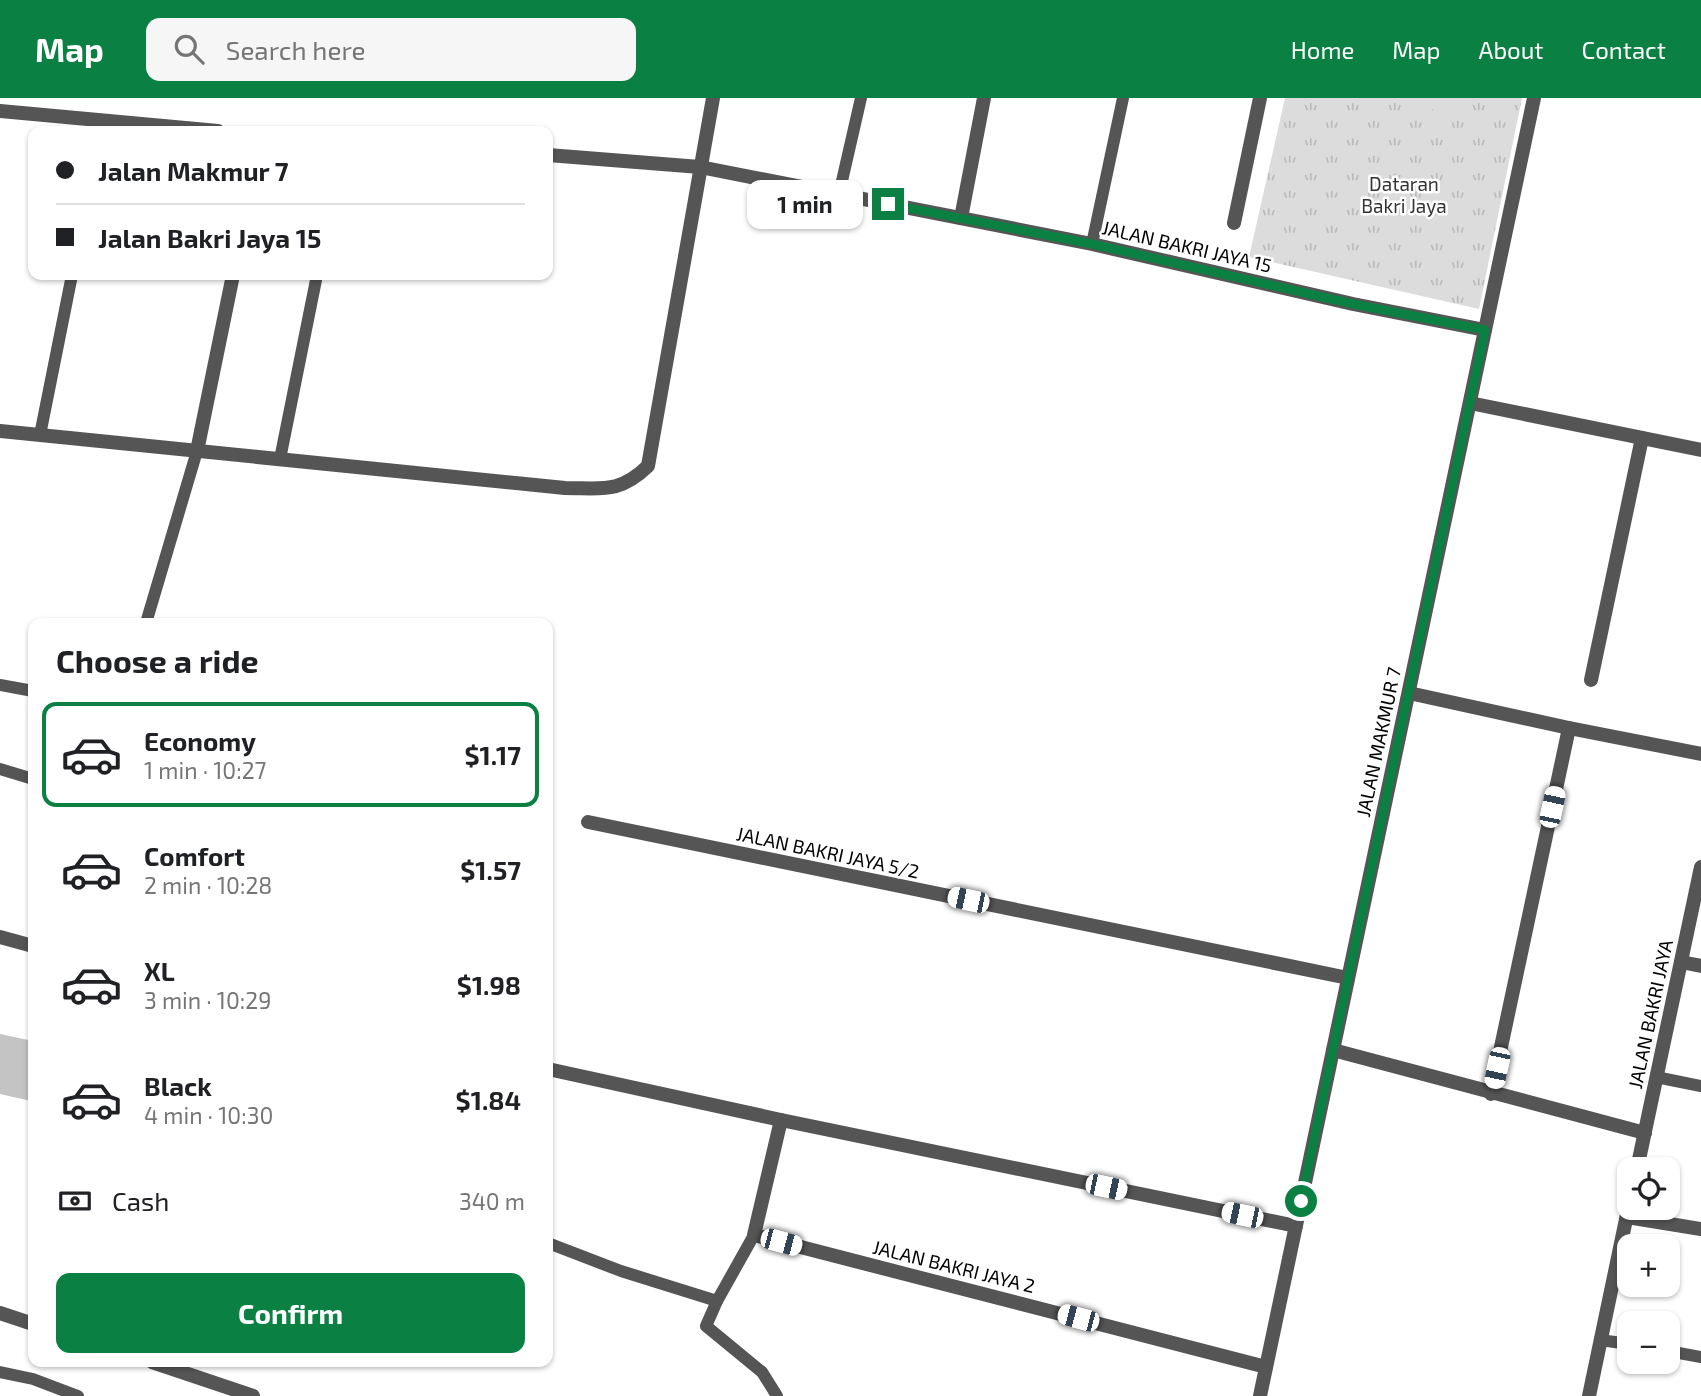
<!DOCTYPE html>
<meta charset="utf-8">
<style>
:root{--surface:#fff;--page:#f6f6f6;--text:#202124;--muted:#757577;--line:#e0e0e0;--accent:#0b8043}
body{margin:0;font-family:"Exo 2",sans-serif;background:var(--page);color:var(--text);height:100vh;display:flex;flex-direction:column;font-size:26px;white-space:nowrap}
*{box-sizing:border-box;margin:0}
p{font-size:23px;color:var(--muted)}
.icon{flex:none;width:38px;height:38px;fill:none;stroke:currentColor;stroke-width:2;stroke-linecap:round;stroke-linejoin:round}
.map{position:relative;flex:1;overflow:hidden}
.drawer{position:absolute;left:28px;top:520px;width:525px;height:749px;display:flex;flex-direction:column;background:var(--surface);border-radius:14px;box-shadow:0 2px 5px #0004}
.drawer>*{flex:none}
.banner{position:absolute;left:28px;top:28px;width:525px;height:154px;border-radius:14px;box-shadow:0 2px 5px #0004;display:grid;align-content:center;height:154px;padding:0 28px;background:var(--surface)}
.fabs{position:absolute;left:1617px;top:1059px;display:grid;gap:14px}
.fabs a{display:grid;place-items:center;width:63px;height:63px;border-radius:14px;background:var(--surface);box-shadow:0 2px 5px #0004;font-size:35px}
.end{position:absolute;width:32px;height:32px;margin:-16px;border:9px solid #0b8043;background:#fff;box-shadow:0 0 0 4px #fff}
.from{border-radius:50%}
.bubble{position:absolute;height:49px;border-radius:14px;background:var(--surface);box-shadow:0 2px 5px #0004;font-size:23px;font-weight:700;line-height:49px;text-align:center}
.car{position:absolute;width:21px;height:42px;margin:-21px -10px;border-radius:9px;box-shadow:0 0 5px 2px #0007;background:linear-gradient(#fff 24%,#345 0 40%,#fff 0 76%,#345 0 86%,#fff 0)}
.banner b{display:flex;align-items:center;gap:24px;height:66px;font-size:26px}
.banner b+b{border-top:2px solid var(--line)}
.banner i{width:18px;height:18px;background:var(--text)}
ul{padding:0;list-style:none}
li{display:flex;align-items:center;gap:21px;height:105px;margin:0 14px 10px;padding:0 14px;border:4px solid transparent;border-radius:14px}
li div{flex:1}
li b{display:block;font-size:26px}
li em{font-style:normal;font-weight:700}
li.selected{border-color:var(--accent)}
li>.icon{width:63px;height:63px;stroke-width:1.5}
h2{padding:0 28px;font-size:32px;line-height:84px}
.pay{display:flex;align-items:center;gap:18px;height:77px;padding:0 28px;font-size:26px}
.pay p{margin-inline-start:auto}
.primary-button{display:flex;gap:14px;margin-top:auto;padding:14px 28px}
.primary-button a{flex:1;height:80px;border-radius:14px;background:var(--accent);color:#fff;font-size:28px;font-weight:700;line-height:80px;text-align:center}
header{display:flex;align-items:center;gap:42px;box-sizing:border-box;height:98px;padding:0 35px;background:var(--accent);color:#fff}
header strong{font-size:33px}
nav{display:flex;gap:38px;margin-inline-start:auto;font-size:24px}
.search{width:490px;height:63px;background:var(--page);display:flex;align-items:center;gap:18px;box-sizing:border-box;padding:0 24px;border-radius:14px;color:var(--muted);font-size:26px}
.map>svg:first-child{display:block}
</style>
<header>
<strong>Map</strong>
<div class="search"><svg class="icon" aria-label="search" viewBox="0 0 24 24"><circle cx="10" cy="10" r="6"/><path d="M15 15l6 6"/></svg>Search here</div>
<nav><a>Home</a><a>Map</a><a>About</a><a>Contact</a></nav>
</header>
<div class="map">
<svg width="1701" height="1298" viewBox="0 0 1701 1298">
<defs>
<pattern id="grass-tufts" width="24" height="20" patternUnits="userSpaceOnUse" patternTransform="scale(1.75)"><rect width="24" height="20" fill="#dcdcdc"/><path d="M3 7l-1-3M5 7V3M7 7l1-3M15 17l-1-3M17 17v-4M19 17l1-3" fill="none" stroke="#bbb"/></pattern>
</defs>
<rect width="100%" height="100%" fill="#fff"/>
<polygon fill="url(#grass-tufts)" points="1285,0 1522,0 1479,211 1249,159"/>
<polygon fill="#dcdcdc" points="1377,0 1464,0 1460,17"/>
<polygon fill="#c4c4c4" points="0,936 33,943 33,992 31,1003 0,996"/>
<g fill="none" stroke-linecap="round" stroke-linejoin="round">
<g stroke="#555" stroke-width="12">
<polyline points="839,96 861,0"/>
<polyline points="1092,146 1123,0"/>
<polyline points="40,337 72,177"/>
<polyline points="280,361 317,177"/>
<polyline points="146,525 197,353"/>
<polyline points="0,587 33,593"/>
<polyline points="0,671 33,681"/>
<polyline points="1656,979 1701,988"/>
<polyline points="548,1145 621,1173 717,1203 754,1137"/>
<polyline points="717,1203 706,1228 762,1274 777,1298"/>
<polyline points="1600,1242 1629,1246"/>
<polyline points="1668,1253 1701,1259"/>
<polyline points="0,1274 33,1281 78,1298"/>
</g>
<g stroke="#555" stroke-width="14">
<polyline points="0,13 218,33"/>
<polyline points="548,57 700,69 1092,146 1353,206 1485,232"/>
<polyline points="961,120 984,0"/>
<polyline points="1234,125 1260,0"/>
<polyline points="1470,305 1701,352"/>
<path d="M0,333L565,390C602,390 619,396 648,368L713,0"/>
<polyline points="197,353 233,177"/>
<polyline points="1591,582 1642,340"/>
<polyline points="1409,595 1569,630 1701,656"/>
<polyline points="588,724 1348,880"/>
<polyline points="0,839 33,848"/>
<polyline points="1681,864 1701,868"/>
<polyline points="1333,952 1645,1035"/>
<polyline points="548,971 781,1022 1296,1128"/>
<polyline points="1491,996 1569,630"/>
<polyline points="781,1022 754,1137 1266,1269"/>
<polyline points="1637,1071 1701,769"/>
<polyline points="1627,1119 1701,1131"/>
<polyline points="1260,1298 1534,0"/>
<polyline points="1589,1298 1629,1107"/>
</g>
<g stroke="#555" stroke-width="14">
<polyline points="0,1215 33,1226"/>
<polyline points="152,1264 253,1298"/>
</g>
</g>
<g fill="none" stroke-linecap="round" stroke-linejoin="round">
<polyline stroke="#0b8043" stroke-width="9" points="888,106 1092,146 1353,206 1485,232 1301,1103"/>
</g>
<g text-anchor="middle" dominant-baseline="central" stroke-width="5" stroke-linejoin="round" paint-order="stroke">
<g font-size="19" fill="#333" stroke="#fff">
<text x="1404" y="85">Dataran<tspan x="1404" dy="22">Bakri Jaya</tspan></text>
</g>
<g font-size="19" fill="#000" stroke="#fff">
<text transform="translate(1187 148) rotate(13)">JALAN BAKRI JAYA 15</text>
<text transform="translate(1378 644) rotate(-78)">JALAN MAKMUR 7</text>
<text transform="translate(828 754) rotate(12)">JALAN BAKRI JAYA 5/2</text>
<text transform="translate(1650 916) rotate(-78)">JALAN BAKRI JAYA</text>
<text transform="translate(954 1168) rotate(14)">JALAN BAKRI JAYA 2</text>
</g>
</g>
</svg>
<div class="fabs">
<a><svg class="icon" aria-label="locate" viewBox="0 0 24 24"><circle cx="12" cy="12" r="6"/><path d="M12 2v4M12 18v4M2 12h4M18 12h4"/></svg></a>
<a>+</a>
<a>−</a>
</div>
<i class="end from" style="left:1301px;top:1103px"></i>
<i class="end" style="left:888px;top:106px"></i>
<div class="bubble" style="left:747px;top:82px;width:116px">1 min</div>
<i class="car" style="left:1552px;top:709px;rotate:12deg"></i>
<i class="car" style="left:968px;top:802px;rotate:282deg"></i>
<i class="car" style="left:1497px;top:970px;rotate:192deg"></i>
<i class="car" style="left:1106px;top:1089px;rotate:102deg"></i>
<i class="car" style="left:1242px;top:1117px;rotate:282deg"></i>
<i class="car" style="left:781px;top:1144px;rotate:105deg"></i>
<i class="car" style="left:1078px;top:1220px;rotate:285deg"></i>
<div class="banner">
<b><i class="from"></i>Jalan Makmur 7</b>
<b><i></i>Jalan Bakri Jaya 15</b>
</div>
<section class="drawer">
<h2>Choose a ride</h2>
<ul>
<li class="selected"><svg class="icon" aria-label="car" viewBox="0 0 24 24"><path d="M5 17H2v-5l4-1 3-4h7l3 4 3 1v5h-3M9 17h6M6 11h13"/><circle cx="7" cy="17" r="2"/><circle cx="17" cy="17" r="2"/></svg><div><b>Economy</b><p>1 min · 10:27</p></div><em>$1.17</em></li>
<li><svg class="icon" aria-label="car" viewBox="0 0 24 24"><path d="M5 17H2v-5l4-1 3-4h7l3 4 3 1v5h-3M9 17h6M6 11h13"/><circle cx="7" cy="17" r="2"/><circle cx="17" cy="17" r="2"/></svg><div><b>Comfort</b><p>2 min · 10:28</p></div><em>$1.57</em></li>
<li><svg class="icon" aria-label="car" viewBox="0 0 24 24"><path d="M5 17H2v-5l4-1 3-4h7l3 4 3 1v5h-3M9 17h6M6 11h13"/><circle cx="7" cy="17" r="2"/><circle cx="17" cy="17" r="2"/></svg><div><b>XL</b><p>3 min · 10:29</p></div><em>$1.98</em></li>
<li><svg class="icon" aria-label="car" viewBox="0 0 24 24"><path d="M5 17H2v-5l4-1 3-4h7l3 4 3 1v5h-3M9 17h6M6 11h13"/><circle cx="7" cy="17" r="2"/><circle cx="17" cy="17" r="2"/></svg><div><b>Black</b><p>4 min · 10:30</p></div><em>$1.84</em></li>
</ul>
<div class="pay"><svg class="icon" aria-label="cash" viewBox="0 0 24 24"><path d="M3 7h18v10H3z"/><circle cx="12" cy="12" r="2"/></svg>Cash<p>340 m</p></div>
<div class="primary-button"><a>Confirm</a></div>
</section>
</div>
